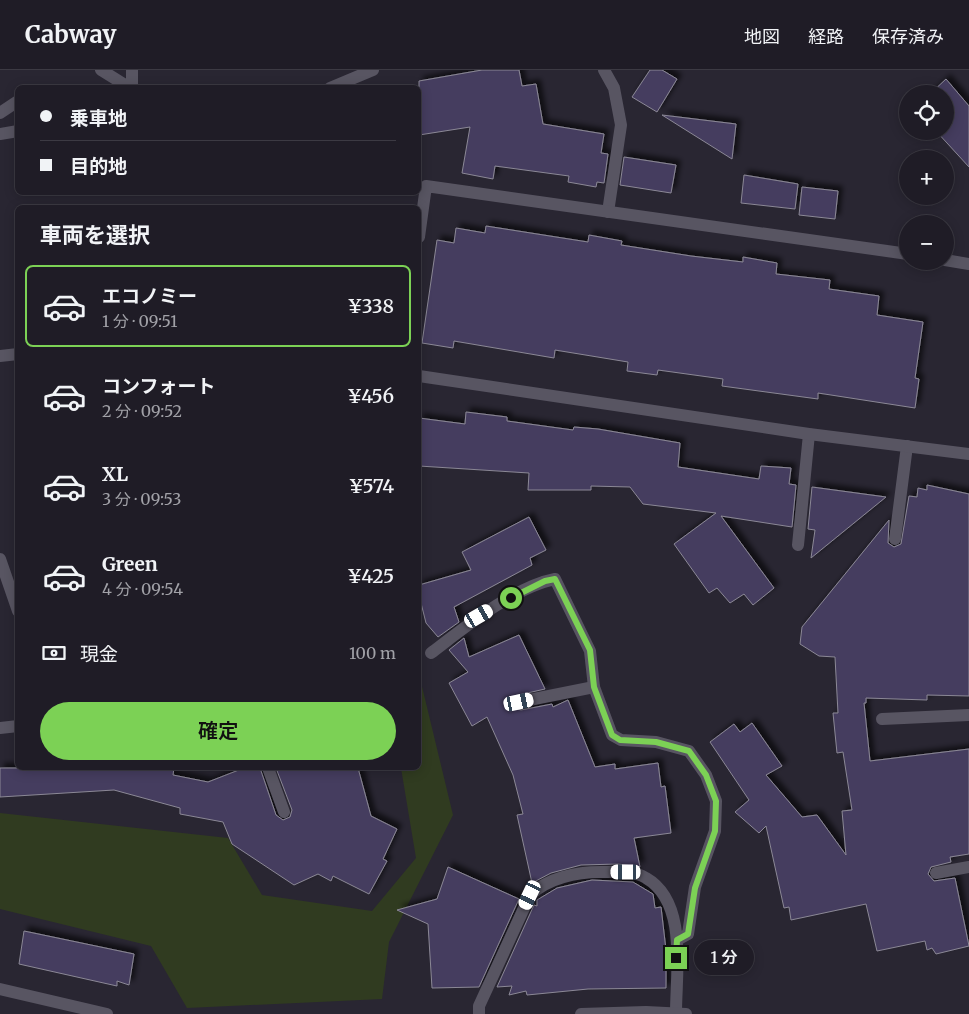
<!DOCTYPE html>
<html lang="ja">
<meta charset="utf-8">
<style>
:root{--surface:#1f1c26;--page:#27252e;--text:#f1f3f6;--muted:#a1a1a7;--line:#3c3a43;--accent:#7cd155}
body{margin:0;font-family:Merriweather,"Noto Sans JP",serif;background:var(--page);color:var(--text);height:100vh;display:flex;flex-direction:column;font-size:19px;white-space:nowrap}
*{box-sizing:border-box;margin:0}
p{font-size:16px;color:var(--muted)}
.icon{flex:none;width:28px;height:28px;fill:none;stroke:currentColor;stroke-width:2;stroke-linecap:round;stroke-linejoin:round}
.map{position:relative;flex:1;overflow:hidden}
.sheet{position:absolute;left:15px;top:135px;width:406px;height:565px;display:flex;flex-direction:column;background:var(--surface);border-radius:8px;box-shadow:0 2px 12px #0003,0 0 0 1px var(--line)}
.sheet>*{flex:none}
.hud{position:absolute;left:15px;top:15px;width:406px;height:110px;border-radius:8px;box-shadow:0 2px 12px #0003,0 0 0 1px var(--line);display:grid;align-content:center;height:110px;padding:0 25px;background:var(--surface)}
.fabs{position:absolute;left:899px;top:15px;display:grid;gap:10px}
.fabs a{display:grid;place-items:center;width:55px;height:55px;border-radius:50%;background:var(--surface);box-shadow:0 2px 12px #0003,0 0 0 1px var(--line);font-size:25px}
.end{position:absolute;width:22px;height:22px;margin:-11px;border:6px solid #7cd155;background:#111;box-shadow:0 0 0 2px #111}
.from{border-radius:50%}
.bubble{position:absolute;height:35px;border-radius:18px;background:var(--surface);box-shadow:0 2px 12px #0003,0 0 0 1px var(--line);font-size:16px;font-weight:600;line-height:35px;text-align:center}
.car{position:absolute;width:15px;height:30px;margin:-15px -8px;border-radius:6px;box-shadow:0 0 4px 1px #0007;background:linear-gradient(#fff 24%,#345 0 40%,#fff 0 76%,#345 0 86%,#fff 0)}
.hud b{display:flex;align-items:center;gap:18px;height:48px;font-size:19px}
.hud b+b{border-top:1px solid var(--line)}
.hud i{width:12px;height:12px;background:var(--text)}
ul{padding:0;list-style:none}
li{display:flex;align-items:center;gap:15px;height:82px;margin:0 10px 8px;padding:0 15px;border:2px solid transparent;border-radius:8px}
li div{flex:1}
li b{display:block;font-size:19px}
li em{font-style:normal;font-weight:600}
li.on{border-color:var(--accent)}
li>.icon{width:45px;height:45px;stroke-width:1.5}
h2{padding:0 25px;font-size:22px;line-height:60px}
.pay{display:flex;align-items:center;gap:12px;height:55px;padding:0 25px;font-size:19px}
.pay p{margin-inline-start:auto}
.action{display:flex;gap:10px;margin-top:auto;padding:10px 25px}
.action a{flex:1;height:58px;border-radius:30px;background:var(--accent);color:#111;font-size:20px;font-weight:600;line-height:58px;text-align:center}
header{display:flex;align-items:center;gap:30px;box-sizing:border-box;height:70px;padding:0 25px;background:var(--surface);border-bottom:1px solid var(--line)}
header strong{font-size:24px}
nav{display:flex;gap:28px;margin-inline-start:auto;font-size:18px}
.map>svg:first-child{display:block}
</style>
<header>
<strong>Cabway</strong>
<nav><a>地図</a><a>経路</a><a>保存済み</a></nav>
</header>
<div class="map">
<svg width="969" height="944" viewBox="0 0 969 944">
<defs>
<filter id="shadow"><feDropShadow dx="4.5" dy="-4.5" stdDeviation="2.5" flood-color="#0009"/></filter>
</defs>
<rect width="100%" height="100%" fill="#292632"/>
<polygon fill="#303b20" points="419,604 453,745 389,872 382,929 187,938 151,876 0,839 0,743 228,768 262,825 372,841 416,788 401,698 419,698"/>
<g fill="#453d5e" stroke="#8b8896" filter="url(#shadow)">
<polygon points="482,0 519,0 522,16 536,14 543,54 604,64 601,83 608,84 604,113 597,112 596,117 568,112 569,106 495,96 493,109 462,103 470,57 419,65 419,11"/>
<polygon points="650,0 662,0 677,9 657,42 632,27"/>
<polygon points="946,9 969,36 969,97 936,61 945,61 945,24 930,24"/>
<polygon points="662,45 736,54 732,89"/>
<polygon points="624,87 676,95 671,123 620,115"/>
<polygon points="744,105 798,114 795,139 741,133"/>
<polygon points="802,117 838,121 835,149 799,145"/>
<polygon points="486,156 588,172 589,165 622,171 621,175 691,186 743,192 743,187 777,193 776,204 830,210 829,219 879,226 877,245 923,252 915,308 919,309 915,338 818,323 818,329 722,316 723,309 658,300 657,305 627,301 628,292 555,280 554,288 454,271 453,278 422,273 437,170 454,173 456,158 485,163"/>
<polygon points="466,342 507,347 507,351 573,360 574,357 598,359 680,373 678,397 759,409 761,396 791,398 789,414 796,415 792,457 721,446 774,518 753,535 744,524 730,533 717,518 709,523 674,474 716,443 643,434 630,417 591,416 591,420 528,420 529,403 419,396 419,348 465,354"/>
<polygon points="927,415 969,424 969,626 927,625 927,630 866,628 866,633 864,633 870,691 969,679 969,784 950,787 951,792 931,797 928,804 934,811 955,808 969,876 936,884 932,878 927,880 925,871 877,881 866,834 791,850 789,837 784,838 766,756 759,763 735,742 749,730 710,672 734,654 740,662 752,653 782,696 766,705 802,747 817,745 846,785 842,741 852,740 843,682 837,683 833,643 838,643 835,587 819,586 800,574 802,557 889,450 888,473 894,477 901,474 909,426 917,427 918,418 927,420"/>
<polygon points="812,417 886,427 811,488 815,460 808,459"/>
<polygon points="529,447 546,480 530,488 532,495 454,537 459,552 438,567 426,553 419,525 419,515 471,500 462,482"/>
<polygon points="519,565 545,619 514,626 511,633 513,638 521,640 552,634 553,637 568,630 595,697 615,694 615,699 658,693 661,717 665,716 671,763 634,768 640,797 618,794 581,795 551,803 532,813 517,745 523,744 513,705 487,647 472,656 449,613 468,602 449,580 464,568 469,587"/>
<polygon points="0,698 174,698 173,705 208,712 244,698 260,698 276,745 283,750 290,747 292,740 276,698 358,698 371,746 397,759 383,789 387,791 369,824 333,806 331,811 318,804 294,815 232,774 223,752 180,744 180,738 114,720 0,727"/>
<polygon points="448,797 519,829 479,917 432,918 428,854 397,840 437,829"/>
<polygon points="592,810 633,812 653,824 655,838 661,837 666,880 666,918 588,919 527,925 526,921 509,925 512,916 497,917 534,835 537,836 537,830 557,818"/>
<polygon points="24,861 134,884 129,915 117,911 117,916 19,894"/>
</g>
<g fill="none" stroke-linecap="round" stroke-linejoin="round">
<g stroke="#585562" stroke-width="12">
<polyline points="101,0 130,18"/>
<polyline points="0,43 18,31"/>
<polyline points="0,64 18,61"/>
<polyline points="895,469 907,376"/>
<polyline points="798,475 809,364"/>
</g>
<g stroke="#585562" stroke-width="12">
<polyline points="604,0 614,18 621,55 608,142"/>
<polyline points="132,18 132,0"/>
<polyline points="330,18 373,0"/>
<polyline points="419,167 426,116 908,184"/>
<polyline points="945,190 969,194"/>
<polyline points="0,286 18,284"/>
<polyline points="419,306 809,364 969,384"/>
<polyline points="0,489 18,541"/>
<path d="M431,583C464,558 514,517 555,509L590,581L594,617L612,665L621,670L656,672L689,681L706,705L716,731L715,761L695,817L688,864L677,870"/>
<polyline points="519,632 594,617"/>
<polyline points="882,649 969,645"/>
<polyline points="0,658 18,656"/>
<polyline points="268,698 284,742"/>
<polyline points="936,803 969,797"/>
<path d="M479,944V936L530,825C548,808 576,802 601,802C615,802 633,800 646,808C688,832 676,902 676,943"/>
</g>
<g stroke="#585562" stroke-width="12">
<polyline points="0,919 107,944"/>
<polyline points="581,944 646,942 686,944"/>
</g>
</g>
<g fill="none" stroke-linecap="round" stroke-linejoin="round">
<polyline stroke="#7cd155" stroke-width="6" points="511,528 545,511 555,509 590,580 594,617 612,665 620,670 656,672 689,681 706,705 716,731 715,761 695,818 688,864 677,870 676,888"/>
</g>
</svg>
<div class="fabs">
<a><svg class="icon" aria-label="locate" viewBox="0 0 24 24"><circle cx="12" cy="12" r="6"/><path d="M12 2v4M12 18v4M2 12h4M18 12h4"/></svg></a>
<a>+</a>
<a>−</a>
</div>
<i class="end from" style="left:511px;top:528px"></i>
<i class="end" style="left:676px;top:888px"></i>
<div class="bubble" style="left:694px;top:870px;width:60px">1 分</div>
<i class="car" style="left:479px;top:546px;rotate:60deg"></i>
<i class="car" style="left:519px;top:632px;rotate:78deg"></i>
<i class="car" style="left:626px;top:802px;rotate:270deg"></i>
<i class="car" style="left:530px;top:825px;rotate:205deg"></i>
<div class="hud">
<b><i class="from"></i>乗車地</b>
<b><i></i>目的地</b>
</div>
<section class="sheet">
<h2>車両を選択</h2>
<ul>
<li class="on"><svg class="icon" aria-label="car" viewBox="0 0 24 24"><path d="M5 17H2v-5l4-1 3-4h7l3 4 3 1v5h-3M9 17h6M6 11h13"/><circle cx="7" cy="17" r="2"/><circle cx="17" cy="17" r="2"/></svg><div><b>エコノミー</b><p>1 分 · 09:51</p></div><em>¥338</em></li>
<li><svg class="icon" aria-label="car" viewBox="0 0 24 24"><path d="M5 17H2v-5l4-1 3-4h7l3 4 3 1v5h-3M9 17h6M6 11h13"/><circle cx="7" cy="17" r="2"/><circle cx="17" cy="17" r="2"/></svg><div><b>コンフォート</b><p>2 分 · 09:52</p></div><em>¥456</em></li>
<li><svg class="icon" aria-label="car" viewBox="0 0 24 24"><path d="M5 17H2v-5l4-1 3-4h7l3 4 3 1v5h-3M9 17h6M6 11h13"/><circle cx="7" cy="17" r="2"/><circle cx="17" cy="17" r="2"/></svg><div><b>XL</b><p>3 分 · 09:53</p></div><em>¥574</em></li>
<li><svg class="icon" aria-label="car" viewBox="0 0 24 24"><path d="M5 17H2v-5l4-1 3-4h7l3 4 3 1v5h-3M9 17h6M6 11h13"/><circle cx="7" cy="17" r="2"/><circle cx="17" cy="17" r="2"/></svg><div><b>Green</b><p>4 分 · 09:54</p></div><em>¥425</em></li>
</ul>
<div class="pay"><svg class="icon" aria-label="cash" viewBox="0 0 24 24"><path d="M3 7h18v10H3z"/><circle cx="12" cy="12" r="2"/></svg>現金<p>100 m</p></div>
<div class="action"><a>確定</a></div>
</section>
</div>
